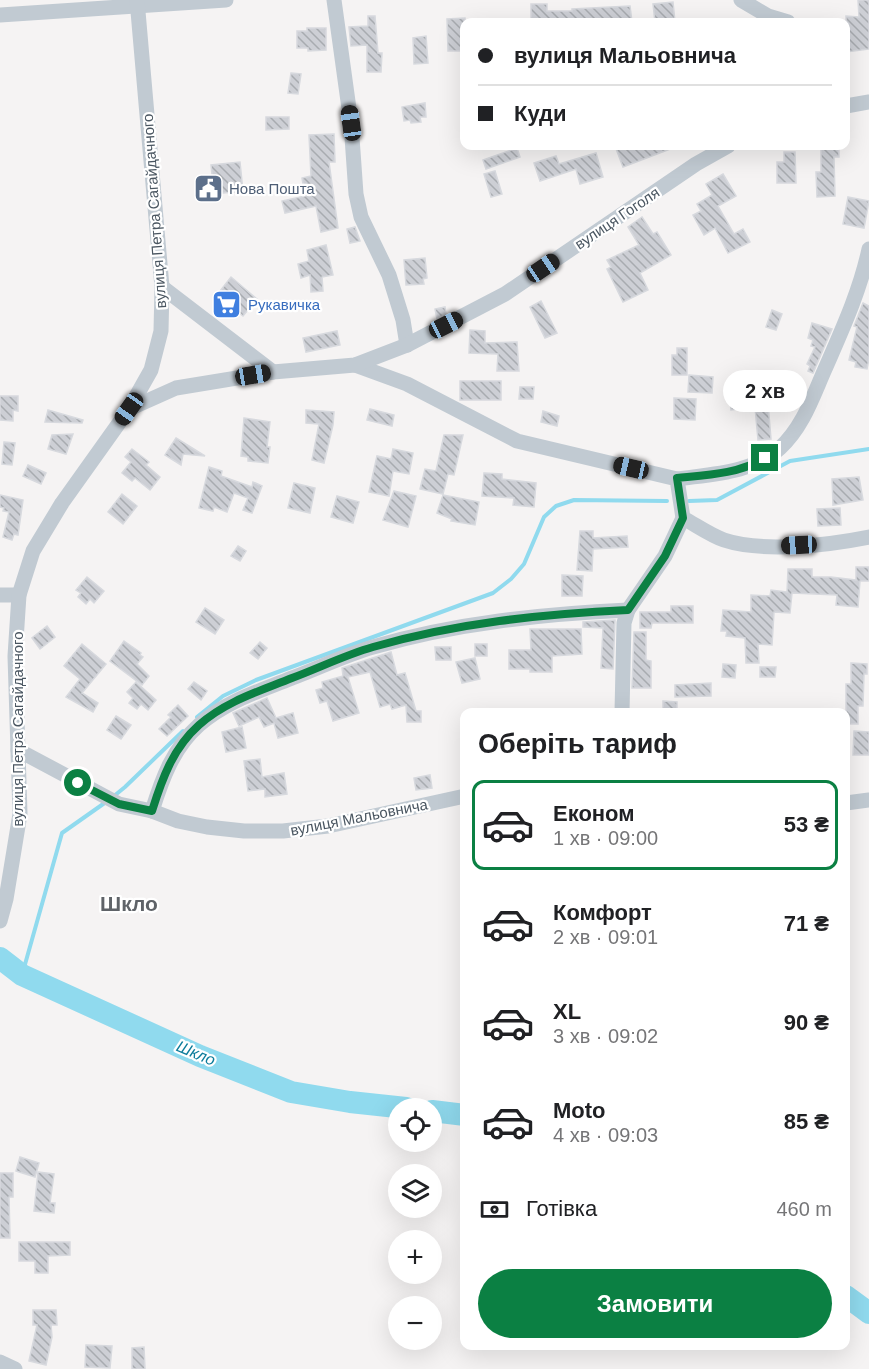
<!DOCTYPE html>
<html lang="uk">
<meta charset="utf-8">
<style>
:root{--surface:#fff;--page:#f6f6f6;--text:#202124;--muted:#757577;--line:#e0e0e0;--accent:#0b8043}
body{margin:0;font-family:Arial,sans-serif;background:var(--page);color:var(--text);height:100vh;display:flex;flex-direction:column;font-size:22px;white-space:nowrap}
*{box-sizing:border-box;margin:0}
p{font-size:20px;color:var(--muted)}
.icon{flex:none;width:33px;height:33px;fill:none;stroke:currentColor;stroke-width:2;stroke-linecap:round;stroke-linejoin:round}
.map{position:relative;flex:1;overflow:hidden}
.drawer{position:absolute;left:460px;top:708px;width:390px;height:642px;display:flex;flex-direction:column;background:var(--surface);border-radius:12px;box-shadow:0 6px 24px #0002}
.drawer>*{flex:none}
.hud{position:absolute;left:460px;top:18px;width:390px;height:132px;border-radius:12px;box-shadow:0 6px 24px #0002;display:grid;align-content:center;height:132px;padding:0 18px;background:var(--surface)}
.tools{position:absolute;left:388px;top:1098px;display:grid;gap:12px}
.tools a{display:grid;place-items:center;width:54px;height:54px;border-radius:50%;background:var(--surface);box-shadow:0 6px 24px #0002;font-size:30px}
.end{position:absolute;width:27px;height:27px;margin:-14px;border:8px solid #0b8043;background:#fff;box-shadow:0 0 0 3px #fff}
.from{border-radius:50%}
.bubble{position:absolute;height:42px;border-radius:21px;background:var(--surface);box-shadow:0 6px 24px #0002;font-size:20px;font-weight:700;line-height:42px;text-align:center}
.car{position:absolute;width:18px;height:36px;margin:-18px -9px;border-radius:8px;box-shadow:0 0 4px 2px #0007;background:linear-gradient(#222 24%,#8ab4d8 0 40%,#222 0 76%,#8ab4d8 0 86%,#222 0)}
.hud b{display:flex;align-items:center;gap:21px;height:57px;font-size:22px}
.hud b+b{border-top:2px solid var(--line)}
.hud i{width:15px;height:15px;background:var(--text)}
ul{padding:0;list-style:none}
li{display:flex;align-items:center;gap:18px;height:90px;margin:0 12px 9px;padding:0 6px;border:3px solid transparent;border-radius:12px}
li div{flex:1}
li b{display:block;font-size:22px}
li em{font-style:normal;font-weight:700}
li.selected{border-color:var(--accent)}
li>.icon{width:54px;height:54px;stroke-width:1.5}
h2{padding:0 18px;font-size:27px;line-height:72px}
.pay{display:flex;align-items:center;gap:15px;height:66px;padding:0 18px;font-size:22px}
.pay p{margin-inline-start:auto}
.cta{display:flex;gap:12px;margin-top:auto;padding:12px 18px}
.cta a{flex:1;height:69px;border-radius:36px;background:var(--accent);color:#fff;font-size:24px;font-weight:700;line-height:69px;text-align:center}
.map>svg:first-child{display:block}
</style>
<div class="map">
<svg width="869" height="1369" viewBox="0 0 869 1369">
<defs>
<pattern id="building-back-hatch" width="6" height="6" patternUnits="userSpaceOnUse" patternTransform="scale(1.5)"><rect width="6" height="6" fill="#cdcfd5"/><path d="M-1 5l2 2M0 0l6 6M5-1l2 2" fill="none" stroke="#a8abb0"/></pattern>
</defs>
<rect width="100%" height="100%" fill="#f5f3f3"/>
<g fill="none" stroke-linecap="round" stroke-linejoin="round">
<g stroke="#90daee" stroke-width="4">
<polyline points="689,501 717,500 790,461 869,449"/>
<polyline points="197,717 223,696 256,680 493,593 511,579 524,564 544,517 556,506 574,500 667,501"/>
<polyline points="114,796 125,787 183,731"/>
<polyline points="22,975 62,833 106,802"/>
</g>
<g stroke="#90daee" stroke-width="22">
<polyline points="0,958 22,975 200,1056 291,1092 350,1102 406,1108"/>
<polyline points="432,1111 465,1115"/>
<polyline points="846,1296 869,1313"/>
</g>
</g>
<g fill="url(#building-back-hatch)" stroke="#d7d9de" stroke-width="1.5">
<polygon points="858,0 869,0 869,49 846,52 846,16 859,17"/>
<polygon points="673,2 675,22 655,22 653,4"/>
<polygon points="531,4 547,4 547,11 572,11 572,9 630,6 632,22 531,22"/>
<polygon points="368,16 375,16 378,53 382,53 381,72 367,72 367,45 351,46 349,27 368,26"/>
<polygon points="465,18 465,51 448,51 447,19"/>
<polygon points="307,28 326,28 326,50 308,51 308,48 297,48 297,31 307,31"/>
<polygon points="426,36 428,63 414,64 413,38"/>
<polygon points="291,73 301,74 298,94 288,93"/>
<polygon points="425,103 426,117 420,117 421,122 411,123 410,120 404,121 402,107"/>
<polygon points="266,117 289,117 289,129 266,130"/>
<polygon points="334,134 335,162 329,162 338,228 321,232 316,206 285,213 282,201 305,196 302,178 311,176 309,135"/>
<polygon points="615,146 678,146 623,167"/>
<polygon points="821,146 839,147 839,157 834,157 835,196 817,197 816,172 821,172"/>
<polygon points="517,148 520,157 486,169 483,160"/>
<polygon points="784,152 795,152 796,183 777,183 777,162 784,162"/>
<polygon points="596,153 603,177 580,184 576,169 540,181 534,163 556,156 559,164"/>
<polygon points="240,162 243,191 214,194 211,165"/>
<polygon points="495,171 502,194 491,197 484,174"/>
<polygon points="723,174 736,196 718,206 734,234 743,229 750,242 728,253 715,228 704,235 693,215 701,211 697,204 712,195 706,184"/>
<polygon points="848,197 869,201 864,228 843,224"/>
<polygon points="642,217 653,234 657,232 671,255 640,273 648,290 623,302 607,269 611,267 607,260 639,245 628,227"/>
<polygon points="355,227 360,241 350,243 347,229"/>
<polygon points="326,245 333,275 322,277 323,291 311,292 310,275 301,278 298,264 309,261 307,250"/>
<polygon points="425,258 427,278 423,279 424,284 406,285 404,260"/>
<polygon points="231,277 257,299 243,316 217,295"/>
<polygon points="541,301 557,333 545,338 530,307"/>
<polygon points="863,303 869,306 869,359 867,369 855,367 856,362 849,360 857,327 854,326"/>
<polygon points="445,307 446,314 437,319 435,309"/>
<polygon points="772,310 782,314 776,330 766,327"/>
<polygon points="812,323 832,329 813,373 808,371 810,366 807,364 815,347 811,346 813,340 808,338"/>
<polygon points="470,330 485,331 485,343 517,342 519,371 497,371 498,354 469,353"/>
<polygon points="337,331 340,345 306,352 303,338"/>
<polygon points="677,348 687,348 687,375 672,375 672,355 677,355"/>
<polygon points="689,375 713,377 712,393 688,392"/>
<rect x="460" y="381" width="41" height="19"/>
<polygon points="520,387 534,387 533,399 519,399"/>
<polygon points="760,393 778,393 778,402 768,403 771,439 758,440 755,407 731,410 730,396"/>
<polygon points="0,396 18,396 18,411 13,410 13,421 0,420"/>
<polygon points="674,398 696,399 695,420 674,419"/>
<polygon points="370,409 394,415 392,426 367,420"/>
<polygon points="48,410 83,420 82,423 45,422"/>
<polygon points="306,410 334,412 333,425 324,463 312,460 319,424 306,423"/>
<polygon points="543,411 559,416 557,426 541,422"/>
<polygon points="244,418 270,422 267,447 270,447 268,463 248,461 248,457 241,456"/>
<polygon points="73,434 66,454 48,449 52,435"/>
<polygon points="444,435 463,435 454,475 448,474 443,494 420,489 425,469 436,471"/>
<polygon points="176,438 205,456 183,454 181,465 165,455"/>
<polygon points="4,442 15,443 12,465 2,464"/>
<polygon points="132,449 149,462 146,465 160,477 150,490 135,478 132,481 122,473 131,462 125,457"/>
<polygon points="393,449 413,453 409,474 393,471 389,496 369,492 377,456 391,459"/>
<polygon points="28,465 46,473 41,484 23,476"/>
<polygon points="209,467 222,471 221,476 252,487 253,482 262,486 252,513 243,510 248,498 234,493 227,512 214,507 213,511 199,508"/>
<polygon points="484,473 502,474 502,479 536,483 534,507 513,505 514,498 482,496"/>
<polygon points="859,477 863,500 833,505 832,479"/>
<polygon points="294,483 315,488 310,513 288,508"/>
<polygon points="394,491 416,496 408,527 383,520"/>
<polygon points="122,494 137,506 123,524 108,512"/>
<polygon points="0,495 23,500 18,535 14,534 12,540 3,537 9,512 3,511 4,508 0,507"/>
<polygon points="443,495 479,502 475,525 451,521 452,519 437,513"/>
<polygon points="337,496 359,502 353,523 331,517"/>
<polygon points="840,508 841,525 818,526 817,509"/>
<polygon points="580,531 593,531 593,538 627,536 628,547 593,549 592,571 577,570"/>
<polygon points="238,546 246,551 240,561 231,556"/>
<polygon points="856,567 869,567 869,581 860,581 858,607 836,605 837,595 792,593 790,613 774,612 772,645 758,644 759,663 746,663 745,638 726,636 727,631 721,631 723,610 751,612 751,595 770,596 771,590 787,592 788,569 812,569 812,577 831,577 856,580"/>
<polygon points="562,575 583,576 582,596 562,596"/>
<polygon points="87,577 104,591 94,603 90,599 86,604 78,597 81,593 76,590"/>
<polygon points="671,606 693,606 693,623 652,623 651,628 640,628 640,612 671,612"/>
<polygon points="205,608 224,620 215,634 196,622"/>
<polygon points="615,620 613,669 601,668 603,628 583,627 583,622"/>
<polygon points="47,626 55,637 40,649 32,638"/>
<polygon points="530,629 581,629 582,654 552,656 552,672 530,672 530,669 509,669 509,650 531,650"/>
<polygon points="634,632 646,632 646,660 651,661 651,688 632,688"/>
<polygon points="124,641 141,653 140,655 143,657 137,664 149,676 142,685 110,661"/>
<polygon points="260,642 267,648 258,659 250,653"/>
<polygon points="82,644 106,664 82,693 98,703 93,712 66,697 80,679 64,666"/>
<rect x="475" y="644" width="12" height="12"/>
<polygon points="435,647 451,647 451,660 436,660"/>
<polygon points="391,652 397,675 405,673 416,711 421,711 421,722 407,722 406,705 392,709 390,704 380,707 370,672 348,677 359,713 333,721 327,701 320,703 316,690 323,688 322,682 343,676 342,668"/>
<polygon points="475,658 480,679 462,683 456,662"/>
<polygon points="851,663 867,664 867,674 864,674 863,706 858,706 858,724 846,724 846,684 851,684"/>
<polygon points="723,664 736,665 735,678 722,677"/>
<polygon points="760,667 776,667 775,677 760,677"/>
<polygon points="136,682 156,700 148,710 141,704 137,709 129,703 133,698 127,692"/>
<polygon points="194,682 207,691 201,700 188,689"/>
<polygon points="711,683 711,696 675,697 675,685"/>
<polygon points="267,698 276,718 293,713 298,733 278,738 274,723 264,727 259,717 239,726 233,713"/>
<polygon points="663,701 677,702 677,712 663,712"/>
<polygon points="178,705 188,716 167,736 159,729 171,717 168,715"/>
<polygon points="116,716 131,725 121,739 107,730"/>
<polygon points="242,727 246,748 226,752 222,732"/>
<polygon points="854,731 869,732 869,755 853,755"/>
<polygon points="260,759 262,777 284,773 287,794 265,797 265,789 248,791 244,761"/>
<polygon points="430,775 432,788 416,790 414,778"/>
<polygon points="20,1157 39,1163 35,1177 16,1171"/>
<polygon points="38,1172 54,1174 50,1203 55,1203 54,1213 34,1211"/>
<polygon points="0,1173 13,1173 13,1197 9,1197 10,1238 0,1238"/>
<polygon points="19,1242 70,1242 70,1255 48,1256 48,1273 35,1273 35,1261 19,1261"/>
<polygon points="33,1310 56,1310 57,1325 51,1325 52,1337 46,1365 29,1361 37,1325 33,1325"/>
<polygon points="86,1345 112,1346 110,1368 85,1367"/>
<polygon points="144,1347 145,1369 132,1369 132,1348"/>
</g>
<g fill="none" stroke-linecap="round" stroke-linejoin="round">
<g stroke="#c1cad2" stroke-width="15">
<polyline points="334,0 351,123 356,194 361,217 389,275 403,320 407,345"/>
<polyline points="741,0 768,16 788,22"/>
<polyline points="0,15 226,0"/>
<polyline points="846,106 869,102"/>
<polyline points="162,287 273,372"/>
<path d="M355,365L407,384L517,441L677,479L683,518C696,525 710,535 724,540C763,553 829,545 869,537"/>
<polyline points="129,409 176,388 273,372 355,365 407,345 505,294 696,164 728,146"/>
<path d="M677,479C712,474 753,473 780,448C803,427 813,396 825,369C842,330 860,291 869,249"/>
<polyline points="0,595 19,595"/>
<polyline points="622,712 624,623 628,610 665,556 683,518"/>
<polyline points="18,750 119,804 152,811 178,821 207,827 244,831 283,831 328,826 465,796"/>
<polyline points="846,803 869,800"/>
<path d="M152,811C162,779 173,748 199,725C226,701 260,691 292,678C319,668 345,655 373,647C456,623 542,614 628,610"/>
<polyline points="0,921 6,899 20,814 15,656 19,595 33,551 62,503 129,409 151,370 161,331 162,287 137,0"/>
<polyline points="0,1362 15,1369"/>
</g>
</g>
<g fill="none" stroke-linecap="round" stroke-linejoin="round">
<path stroke="#0b8043" stroke-width="8" d="M78,783L119,804L152,811C162,779 173,748 199,725C226,701 260,691 292,678C319,668 345,655 373,647C456,623 542,614 628,610L665,556L683,518L677,478C708,475 738,474 765,458"/>
</g>
<defs>
<symbol id="civic-square" viewBox="-11 -11 22 22"><rect x="-9" y="-9" width="18" height="18" rx="4" fill="#5c6f8a" stroke="#fff"/><path d="M-.6-6.5H3V-4.5H.6V-3L4-1V1h2V6H-6V1h2V-1L-.6-3ZM-1.2 2.5V6h2.4V2.5Z" fill="#fff"/></symbol>
<symbol id="supermarket-square" viewBox="-11 -11 22 22"><rect x="-9" y="-9" width="18" height="18" rx="4" fill="#3f7fe0" stroke="#fff"/><path d="M-6-5.5h2.5l.6 2H6L4.5 2H-2.5L-4.4-4H-6ZM-1.5 3.2a1.3 1.3 0 1 0 .1 0ZM3 3.2a1.3 1.3 0 1 0 .1 0Z" fill="#fff"/></symbol>
</defs>
<g fill-rule="evenodd">
<use href="#civic-square" x="192" y="172" width="33" height="33"/>
<use href="#supermarket-square" x="210" y="288" width="33" height="33"/>
</g>
<g text-anchor="middle" dominant-baseline="central" stroke-width="4.5" stroke-linejoin="round" paint-order="stroke">
<g font-size="15" fill="#4e5e75" stroke="#fff" text-anchor="start">
<text x="229" y="188">Нова Пошта</text>
</g>
<g font-size="15" fill="#4a5661" stroke="#fff">
<text transform="translate(154 211) rotate(-94)">вулиця Петра Сагайдачного</text>
<text transform="translate(617 218) rotate(-34)">вулиця Гоголя</text>
<text transform="translate(17 729) rotate(-90)">вулиця Петра Сагайдачного</text>
<text transform="translate(359 817) rotate(-11)">вулиця Мальовнича</text>
</g>
<g font-size="15" fill="#366cbe" stroke="#fff" text-anchor="start">
<text x="248" y="304">Рукавичка</text>
</g>
<g font-size="16" font-style="italic" fill="#0c7c9b" stroke="#fff">
<text transform="translate(196 1053) rotate(23)">Шкло</text>
</g>
<g font-size="21" font-weight="bold" fill="#5f6368" stroke="#fff">
<text x="129" y="903">Шкло</text>
</g>
</g>
</svg>
<div class="tools">
<a><svg class="icon" aria-label="locate" viewBox="0 0 24 24"><circle cx="12" cy="12" r="6"/><path d="M12 2v4M12 18v4M2 12h4M18 12h4"/></svg></a>
<a><svg class="icon" aria-label="layers" viewBox="0 0 24 24"><path d="M12 4l9 5-9 5-9-5zM3 14l9 5 9-5"/></svg></a>
<a>+</a>
<a>−</a>
</div>
<i class="end from" style="left:78px;top:783px"></i>
<i class="end" style="left:765px;top:458px"></i>
<div class="bubble" style="left:723px;top:370px;width:84px">2 хв</div>
<i class="car" style="left:351px;top:123px;rotate:352deg"></i>
<i class="car" style="left:543px;top:268px;rotate:56deg"></i>
<i class="car" style="left:446px;top:325px;rotate:63deg"></i>
<i class="car" style="left:253px;top:375px;rotate:80deg"></i>
<i class="car" style="left:129px;top:409px;rotate:215deg"></i>
<i class="car" style="left:631px;top:468px;rotate:283deg"></i>
<i class="car" style="left:799px;top:545px;rotate:267deg"></i>
<div class="hud">
<b><i class="from"></i>вулиця Мальовнича</b>
<b><i></i>Куди</b>
</div>
<section class="drawer">
<h2>Оберіть тариф</h2>
<ul>
<li class="selected"><svg class="icon" aria-label="car" viewBox="0 0 24 24"><path d="M5 17H2v-5l4-1 3-4h7l3 4 3 1v5h-3M9 17h6M6 11h13"/><circle cx="7" cy="17" r="2"/><circle cx="17" cy="17" r="2"/></svg><div><b>Економ</b><p>1 хв · 09:00</p></div><em>53 ₴</em></li>
<li><svg class="icon" aria-label="car" viewBox="0 0 24 24"><path d="M5 17H2v-5l4-1 3-4h7l3 4 3 1v5h-3M9 17h6M6 11h13"/><circle cx="7" cy="17" r="2"/><circle cx="17" cy="17" r="2"/></svg><div><b>Комфорт</b><p>2 хв · 09:01</p></div><em>71 ₴</em></li>
<li><svg class="icon" aria-label="car" viewBox="0 0 24 24"><path d="M5 17H2v-5l4-1 3-4h7l3 4 3 1v5h-3M9 17h6M6 11h13"/><circle cx="7" cy="17" r="2"/><circle cx="17" cy="17" r="2"/></svg><div><b>XL</b><p>3 хв · 09:02</p></div><em>90 ₴</em></li>
<li><svg class="icon" aria-label="car" viewBox="0 0 24 24"><path d="M5 17H2v-5l4-1 3-4h7l3 4 3 1v5h-3M9 17h6M6 11h13"/><circle cx="7" cy="17" r="2"/><circle cx="17" cy="17" r="2"/></svg><div><b>Moto</b><p>4 хв · 09:03</p></div><em>85 ₴</em></li>
</ul>
<div class="pay"><svg class="icon" aria-label="cash" viewBox="0 0 24 24"><path d="M3 7h18v10H3z"/><circle cx="12" cy="12" r="2"/></svg>Готівка<p>460 m</p></div>
<div class="cta"><a>Замовити</a></div>
</section>
</div>
